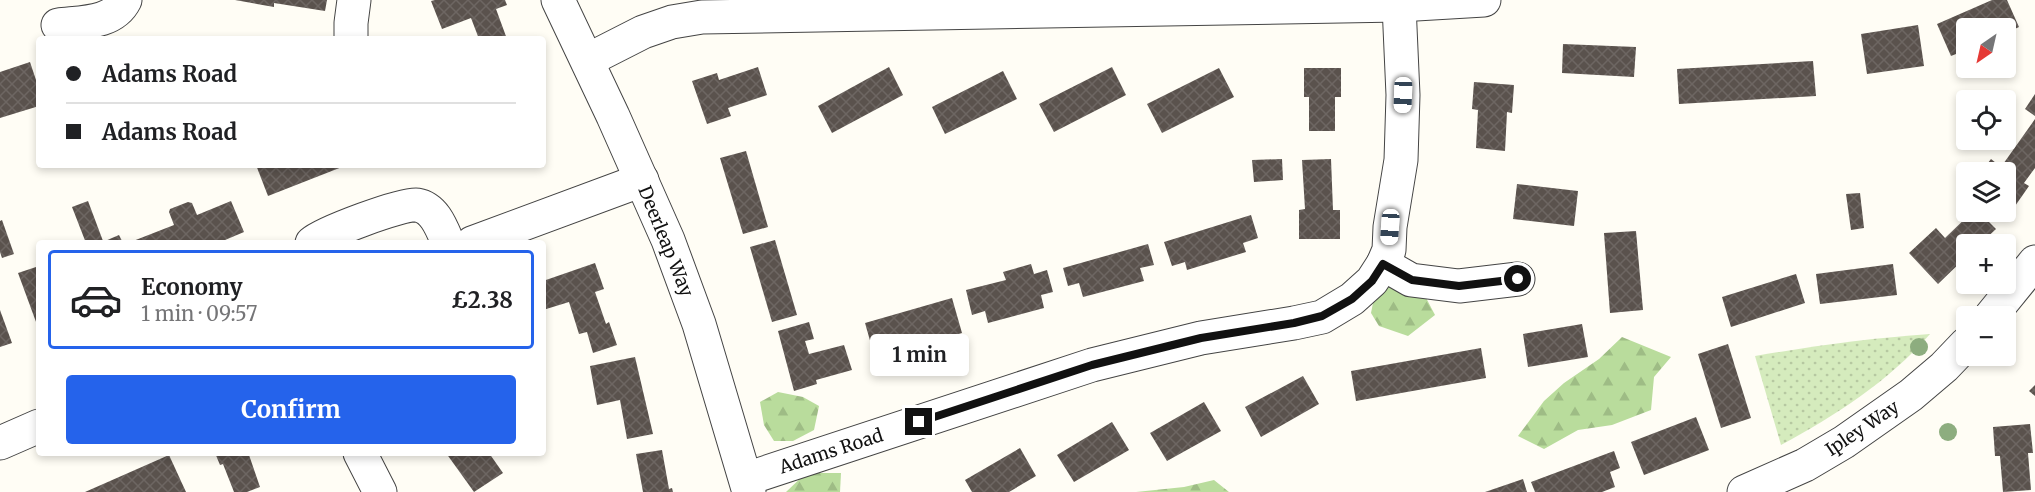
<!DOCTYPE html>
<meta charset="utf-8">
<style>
:root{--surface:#fff;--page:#f2f2f2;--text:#202124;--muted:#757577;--line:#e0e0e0;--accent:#2563eb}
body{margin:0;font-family:Merriweather,serif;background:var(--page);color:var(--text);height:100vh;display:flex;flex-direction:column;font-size:22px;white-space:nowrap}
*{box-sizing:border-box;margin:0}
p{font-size:20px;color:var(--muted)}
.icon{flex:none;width:33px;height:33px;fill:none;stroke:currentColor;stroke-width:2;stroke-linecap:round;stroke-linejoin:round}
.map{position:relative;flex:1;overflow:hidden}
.panel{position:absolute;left:36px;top:240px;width:510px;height:216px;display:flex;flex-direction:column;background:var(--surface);border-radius:6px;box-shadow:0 3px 9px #0003}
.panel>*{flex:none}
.hud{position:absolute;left:36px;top:36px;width:510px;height:132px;border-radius:6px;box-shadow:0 3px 9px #0003;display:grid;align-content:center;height:132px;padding:0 30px;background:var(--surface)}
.needle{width:39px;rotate:214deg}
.buttons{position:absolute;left:1956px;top:18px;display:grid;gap:12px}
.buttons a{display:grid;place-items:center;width:60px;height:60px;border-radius:6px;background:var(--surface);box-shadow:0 3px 9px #0003;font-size:30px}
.end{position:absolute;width:27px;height:27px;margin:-14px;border:8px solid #111;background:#fff;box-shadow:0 0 0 3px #fff}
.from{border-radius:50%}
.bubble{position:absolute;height:42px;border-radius:6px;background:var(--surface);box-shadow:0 3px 9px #0003;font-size:20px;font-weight:700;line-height:42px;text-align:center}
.car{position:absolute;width:18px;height:36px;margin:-18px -9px;border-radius:8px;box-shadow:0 0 4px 2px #0007;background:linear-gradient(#fff 24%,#345 0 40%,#fff 0 76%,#345 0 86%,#fff 0)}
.hud b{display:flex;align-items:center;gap:21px;height:57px;font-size:22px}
.hud b+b{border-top:2px solid var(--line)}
.hud i{width:15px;height:15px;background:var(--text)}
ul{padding:10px 0 0;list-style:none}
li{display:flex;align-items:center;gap:18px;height:99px;margin:0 12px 9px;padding:0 18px;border:3px solid transparent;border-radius:6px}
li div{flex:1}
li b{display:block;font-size:22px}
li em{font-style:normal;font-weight:700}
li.active{border-color:var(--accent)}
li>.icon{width:54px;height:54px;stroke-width:1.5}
.primary-button{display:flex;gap:12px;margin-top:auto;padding:12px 30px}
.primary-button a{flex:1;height:69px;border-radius:6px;background:var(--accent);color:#fff;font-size:24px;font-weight:700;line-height:69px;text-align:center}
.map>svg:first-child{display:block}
</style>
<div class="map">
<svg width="2035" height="492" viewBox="0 0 2035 492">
<defs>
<pattern id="grass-dots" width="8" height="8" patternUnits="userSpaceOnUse" patternTransform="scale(1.5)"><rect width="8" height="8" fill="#d5ebbd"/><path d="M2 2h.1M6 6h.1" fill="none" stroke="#b6c8a1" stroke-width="1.8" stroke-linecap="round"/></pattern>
<pattern id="forest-firs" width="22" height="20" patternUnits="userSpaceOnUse" patternTransform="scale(1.5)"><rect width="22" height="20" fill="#b9dc9c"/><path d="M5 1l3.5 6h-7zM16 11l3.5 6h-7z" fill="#9ebc85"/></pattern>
<pattern id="building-cross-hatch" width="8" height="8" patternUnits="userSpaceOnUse" patternTransform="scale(1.5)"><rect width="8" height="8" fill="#5a524d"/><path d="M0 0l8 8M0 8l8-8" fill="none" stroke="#6d6662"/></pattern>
</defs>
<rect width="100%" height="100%" fill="#fffdf5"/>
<path fill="url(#grass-dots)" d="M1930,334C1889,381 1835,416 1781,445L1755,356C1814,346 1871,338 1930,334Z"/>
<g fill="url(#forest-firs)">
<polygon points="1396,283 1424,294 1435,315 1408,336 1379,326 1371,313 1376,288"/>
<polygon points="1622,337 1671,357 1654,377 1651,410 1612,425 1578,430 1544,449 1518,436 1544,401 1564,383 1599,359"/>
<polygon points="778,392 803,397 819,406 814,430 793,441 774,441 764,425 760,402"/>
<polygon points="806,473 841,473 840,492 786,492"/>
<polygon points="1214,480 1229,492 1136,492 1184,487"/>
</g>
<g fill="url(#building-cross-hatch)">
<polygon points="235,0 327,0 325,11 274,3 274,7"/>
<polygon points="435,0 505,0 507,5 496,9 507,39 479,39 471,18 442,29 431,1"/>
<polygon points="1992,0 2007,0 2019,27 2006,33 2006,28 1966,28 1966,50 1951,56 1937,24"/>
<polygon points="1918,25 1924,66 1867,74 1861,34"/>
<polygon points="1563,44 1636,47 1634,77 1562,73"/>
<polygon points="1813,61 1816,96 1679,104 1677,69"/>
<polygon points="30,62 39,89 39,106 0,118 0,72"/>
<polygon points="758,67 767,95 728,108 731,116 707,124 692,81 717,73 719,80"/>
<polygon points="889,67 903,95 832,133 818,106"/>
<polygon points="1112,67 1126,95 1054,132 1039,104"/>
<polygon points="1219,68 1234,97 1162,133 1147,104"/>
<polygon points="1304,68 1341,68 1341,97 1335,97 1335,131 1309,131 1309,97 1304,97"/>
<polygon points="1003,71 1017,99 945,134 932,107"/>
<polygon points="1474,82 1514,85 1512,113 1507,112 1505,151 1476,148 1478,110 1472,109"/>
<polygon points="2035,94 2035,116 2025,109"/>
<polygon points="2035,119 2035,168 2024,183 2029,186 2013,209 2006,203 2006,172 1981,172 1991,159 2001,167"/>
<polygon points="746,151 768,227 743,234 720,158"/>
<polygon points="1282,159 1283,180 1254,182 1252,160"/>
<polygon points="1331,159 1333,210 1340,210 1340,239 1299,239 1299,210 1305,209 1302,160"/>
<polygon points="256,165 347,165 268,196"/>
<polygon points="1517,184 1578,191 1574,226 1513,219"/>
<polygon points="1860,193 1864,228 1851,230 1846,194"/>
<polygon points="88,201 103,241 97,243 86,243 72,207"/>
<polygon points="231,201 244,232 218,243 128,243 174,225 169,212 170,209 188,202 192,203 197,215"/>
<polygon points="1972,212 1979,212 1996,229 1980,244 1966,244 1966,257 1938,284 1909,253 1936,228 1945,238"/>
<polygon points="1251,215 1258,238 1243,243 1246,252 1187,270 1185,262 1172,266 1164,242"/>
<polygon points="2,220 14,254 2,258 0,252 0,221"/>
<polygon points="1636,231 1643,310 1610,313 1604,233"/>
<polygon points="119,235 123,243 105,243 105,241"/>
<polygon points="775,240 797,315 772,322 750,247"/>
<polygon points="1148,244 1154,265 1140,268 1144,281 1083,297 1079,283 1068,286 1063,268"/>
<polygon points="595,263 604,289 595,292 606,324 609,322 617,345 593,353 587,332 579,334 569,302 543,310 543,281"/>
<polygon points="1031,264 1034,274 1047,270 1053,292 1041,295 1044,308 988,323 985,311 972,315 966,290 1006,280 1003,272"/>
<polygon points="1893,264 1897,295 1820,304 1816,274"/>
<polygon points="39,266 39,330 18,273"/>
<polygon points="1796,274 1805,303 1731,327 1722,297"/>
<polygon points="952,298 962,333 875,358 865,323"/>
<polygon points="0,310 12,343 0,347"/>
<polygon points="809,322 814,339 805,341 809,354 844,345 852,370 816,380 817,384 794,391 778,331"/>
<polygon points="1582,324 1588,357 1528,367 1523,334"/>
<polygon points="1728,344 1751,418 1721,428 1698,354"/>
<polygon points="1481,348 1486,378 1356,401 1351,371"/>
<polygon points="635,357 653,434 627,439 620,400 597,405 590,366"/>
<polygon points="1303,376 1319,404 1261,437 1245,407"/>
<polygon points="2035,385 2035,396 2029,391"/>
<polygon points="1204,402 1221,431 1167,461 1150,433"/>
<polygon points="1696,417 1709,450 1644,475 1631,442"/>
<polygon points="1112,422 1129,450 1074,482 1057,455"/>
<polygon points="2030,424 2033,453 2028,453 2031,490 2003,492 2000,456 1995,456 1993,427"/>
<polygon points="1020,448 1036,476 1009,492 972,492 965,480"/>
<polygon points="662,450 669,489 672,488 673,492 643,492 636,454"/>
<polygon points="1614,451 1620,468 1610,472 1615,487 1602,492 1535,492 1531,482"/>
<polygon points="215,453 253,453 249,455 260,487 247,492 234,492 223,464 220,465"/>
<polygon points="446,453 489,453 503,473 474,492"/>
<polygon points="169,455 186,492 85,492"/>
<polygon points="1523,479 1527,492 1485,492"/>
</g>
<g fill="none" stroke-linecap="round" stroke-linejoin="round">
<defs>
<g id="minor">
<polyline points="558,0 613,116 668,240 699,324 749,492"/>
<path d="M58,25C81,22 113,24 125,0"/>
<polyline points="351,39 351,23 354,0"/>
<polyline points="588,60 643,32 672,22 702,17 1399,5 1484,0"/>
<path d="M312,243C323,233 403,203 417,205C435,208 442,229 448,243"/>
<polyline points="472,243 642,180"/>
<polyline points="1383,264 1411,280 1459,286 1518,279"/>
<polyline points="1991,316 2035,262"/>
<polyline points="0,443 39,426"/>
<polyline points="360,453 380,492"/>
<polyline points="746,479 1092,365 1201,338 1294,323 1322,317 1352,299 1372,281 1383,264 1389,250 1390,227 1401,160 1403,95 1399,5"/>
<polyline points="1744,492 1805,465 1844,442 1911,395 1944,367 1966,344"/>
</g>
</defs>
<use href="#minor" stroke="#444" stroke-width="35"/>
<use href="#minor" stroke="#fff" stroke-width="33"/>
</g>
<g fill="#8dad7f">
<circle cx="1919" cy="347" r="9"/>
<circle cx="1948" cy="432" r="9"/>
</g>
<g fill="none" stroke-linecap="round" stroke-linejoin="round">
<polyline stroke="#111" stroke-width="8" points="919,422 1092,365 1201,338 1294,323 1322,316 1352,299 1372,281 1383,264 1412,280 1459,286 1518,279"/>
</g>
<g text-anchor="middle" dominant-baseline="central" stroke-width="6" stroke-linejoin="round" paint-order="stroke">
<g font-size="18" fill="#111" stroke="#fff">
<text transform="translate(666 241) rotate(68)">Deerleap Way</text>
<text transform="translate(1862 428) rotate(-34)">Ipley Way</text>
<text transform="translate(831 451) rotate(-18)">Adams Road</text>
</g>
</g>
</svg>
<div class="buttons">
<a><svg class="needle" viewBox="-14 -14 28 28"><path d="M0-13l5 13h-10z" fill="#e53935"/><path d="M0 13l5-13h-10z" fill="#757577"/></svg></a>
<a><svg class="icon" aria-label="locate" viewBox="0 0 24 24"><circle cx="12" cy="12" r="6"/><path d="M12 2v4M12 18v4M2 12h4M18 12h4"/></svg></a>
<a><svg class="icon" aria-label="layers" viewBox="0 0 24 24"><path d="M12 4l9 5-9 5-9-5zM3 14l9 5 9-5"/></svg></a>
<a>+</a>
<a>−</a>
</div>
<i class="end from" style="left:1518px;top:279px"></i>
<i class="end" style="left:919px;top:422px"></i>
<div class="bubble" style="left:870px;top:334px;width:99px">1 min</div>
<i class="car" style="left:1403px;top:95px;rotate:182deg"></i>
<i class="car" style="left:1390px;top:227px;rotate:184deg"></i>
<div class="hud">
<b><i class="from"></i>Adams Road</b>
<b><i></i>Adams Road</b>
</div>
<section class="panel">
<ul>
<li class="active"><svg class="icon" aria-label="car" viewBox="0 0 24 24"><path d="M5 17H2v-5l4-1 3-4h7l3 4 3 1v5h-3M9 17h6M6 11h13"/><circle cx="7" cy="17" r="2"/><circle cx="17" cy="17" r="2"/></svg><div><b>Economy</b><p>1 min · 09:57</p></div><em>£2.38</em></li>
</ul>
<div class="primary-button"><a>Confirm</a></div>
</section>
</div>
